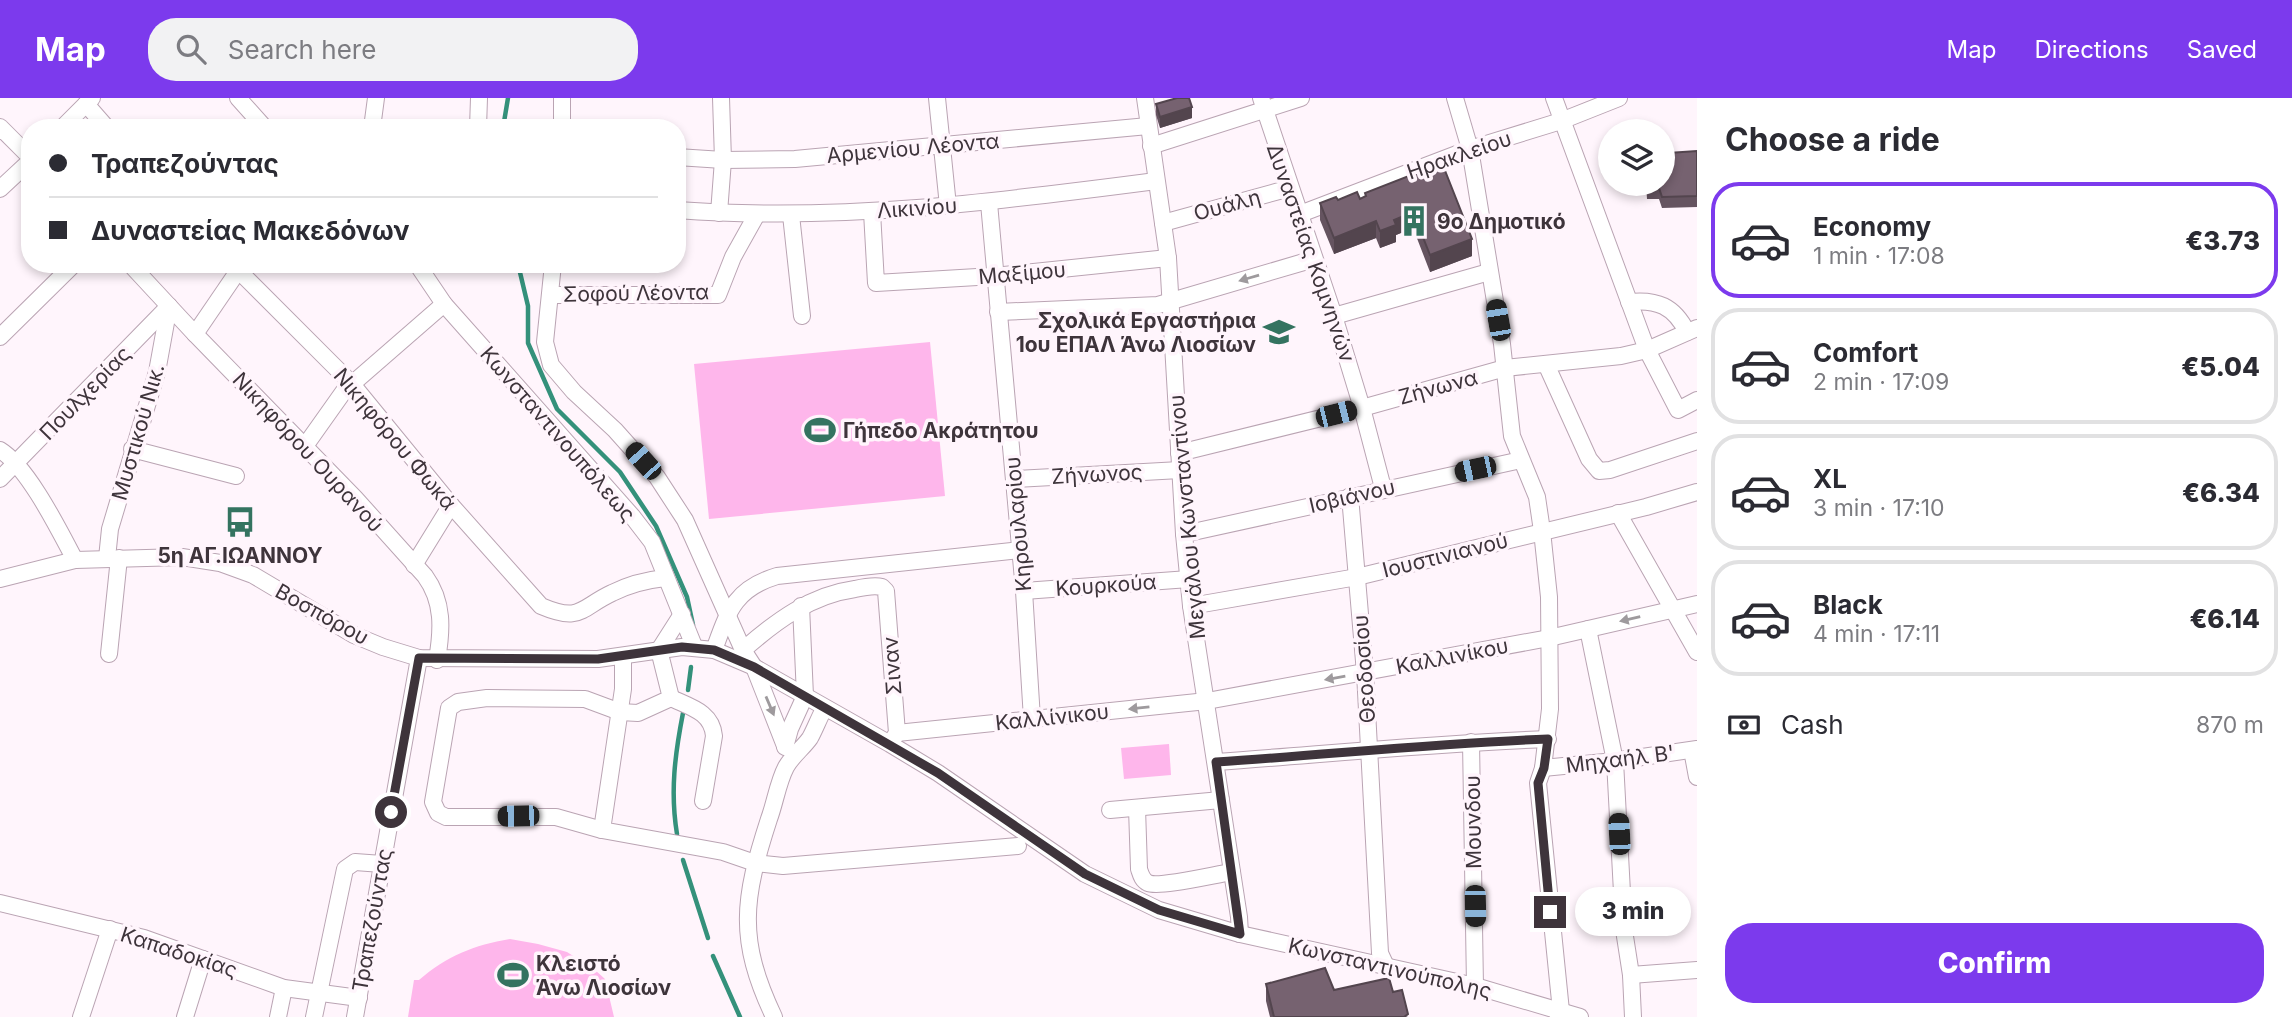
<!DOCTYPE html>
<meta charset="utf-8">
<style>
:root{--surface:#fff;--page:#f2f2f3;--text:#2b2b33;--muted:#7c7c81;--line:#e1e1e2;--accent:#7c3aed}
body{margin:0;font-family:Inter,sans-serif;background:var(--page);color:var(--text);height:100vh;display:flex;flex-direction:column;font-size:26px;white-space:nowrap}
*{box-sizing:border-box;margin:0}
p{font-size:23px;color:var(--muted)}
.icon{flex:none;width:38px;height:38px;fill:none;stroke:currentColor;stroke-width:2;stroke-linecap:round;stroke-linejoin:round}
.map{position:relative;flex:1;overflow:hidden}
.sheet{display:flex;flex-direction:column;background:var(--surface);width:595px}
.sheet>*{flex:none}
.hud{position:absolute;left:21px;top:21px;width:665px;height:154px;border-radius:28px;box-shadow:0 4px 10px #0003;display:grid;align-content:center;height:154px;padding:0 28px;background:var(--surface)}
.buttons{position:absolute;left:1598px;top:21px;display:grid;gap:14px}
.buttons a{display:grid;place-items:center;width:77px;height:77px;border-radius:50%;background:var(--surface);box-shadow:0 4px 10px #0003;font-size:35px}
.end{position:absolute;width:32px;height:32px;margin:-16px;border:9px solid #3e343b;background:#fff;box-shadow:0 0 0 4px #fff}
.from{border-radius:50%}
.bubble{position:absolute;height:49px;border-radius:24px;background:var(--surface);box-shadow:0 4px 10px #0003;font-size:23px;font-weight:800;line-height:49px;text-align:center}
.car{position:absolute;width:21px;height:42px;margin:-21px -10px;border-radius:9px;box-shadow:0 0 5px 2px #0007;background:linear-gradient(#222 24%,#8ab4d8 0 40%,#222 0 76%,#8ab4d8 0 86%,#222 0)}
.hud b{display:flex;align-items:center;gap:24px;height:66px;font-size:26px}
.hud b+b{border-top:2px solid var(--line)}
.hud i{width:18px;height:18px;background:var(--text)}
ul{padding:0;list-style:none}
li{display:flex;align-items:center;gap:21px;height:116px;margin:0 14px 10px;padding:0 14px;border:4px solid var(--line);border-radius:28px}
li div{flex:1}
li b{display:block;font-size:26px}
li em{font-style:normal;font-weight:800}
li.on{border-color:var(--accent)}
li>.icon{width:63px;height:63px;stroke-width:1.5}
h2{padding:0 28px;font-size:32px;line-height:84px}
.pay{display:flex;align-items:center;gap:18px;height:77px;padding:0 28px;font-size:26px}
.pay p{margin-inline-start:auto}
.primary-button{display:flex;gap:14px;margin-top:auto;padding:14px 28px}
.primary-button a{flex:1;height:80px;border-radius:28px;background:var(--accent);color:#fff;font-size:28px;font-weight:800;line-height:80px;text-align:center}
header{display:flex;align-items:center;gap:42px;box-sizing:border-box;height:98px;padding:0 35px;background:var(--accent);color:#fff}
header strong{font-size:33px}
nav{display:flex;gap:38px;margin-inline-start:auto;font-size:24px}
.search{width:490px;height:63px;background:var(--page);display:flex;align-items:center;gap:18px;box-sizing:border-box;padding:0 24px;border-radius:28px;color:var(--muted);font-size:26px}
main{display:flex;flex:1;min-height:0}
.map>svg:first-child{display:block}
</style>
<header>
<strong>Map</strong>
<div class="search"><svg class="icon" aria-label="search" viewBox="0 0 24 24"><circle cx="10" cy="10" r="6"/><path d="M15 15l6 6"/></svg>Search here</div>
<nav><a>Map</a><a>Directions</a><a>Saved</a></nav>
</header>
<main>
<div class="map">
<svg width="1697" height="919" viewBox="0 0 1697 919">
<rect width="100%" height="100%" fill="#fff5fc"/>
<g fill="#feb6eb">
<polygon points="930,244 945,398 709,421 694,266"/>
<polygon points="1169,646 1171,677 1124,681 1121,650"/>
<path d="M510,841L538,846L567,854L595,872L605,881L614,919H408L414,882H419C447,858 474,847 510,841Z"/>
</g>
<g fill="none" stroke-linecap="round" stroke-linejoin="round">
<g stroke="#34917b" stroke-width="4.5">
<polyline points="503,30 508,0"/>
<polyline points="518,166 528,208 528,245 557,311 620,374 656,428 687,499 693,527"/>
<polyline points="688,592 691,569"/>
<path d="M677,736C670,694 675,656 683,615"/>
<polyline points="683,762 708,840"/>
<polyline points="713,858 740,919"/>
</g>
<defs>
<g id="minor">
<polyline points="238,0 265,30"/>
<polyline points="562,0 562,30"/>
<polyline points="937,0 948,108"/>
<polyline points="1145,0 1168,160 1184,436 1191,508 1239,819 1240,836"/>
<polyline points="1261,0 1334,218 1362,310 1383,390"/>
<polyline points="1455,0 1470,51 1502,246 1512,338 1537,399 1542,433 1549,499 1550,611 1543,670 1538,685 1561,913 1558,919"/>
<polyline points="1554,0 1647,252 1678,312 1697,302"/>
<polyline points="86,6 107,30"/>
<polyline points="0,29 30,59"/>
<polyline points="62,30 92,0"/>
<polyline points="372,30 376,0"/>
<polyline points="478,30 479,0"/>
<polyline points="1151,48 1301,0"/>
<polyline points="677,59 723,62 795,61 1148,28"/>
<polyline points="0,91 30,63"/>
<polyline points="989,105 1024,493 1032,621"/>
<path d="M677,112C840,124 995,104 1156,83"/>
<polyline points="872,114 876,185 994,178 1168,160"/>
<polyline points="719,115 723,62 721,0"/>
<polyline points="1300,116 1470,51 1561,23 1619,0"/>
<polyline points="791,117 802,218"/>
<polyline points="1163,125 1290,90"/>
<path d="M130,166L195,236L355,400L425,478C444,504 442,532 437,562"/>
<path d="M232,166L352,286L451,407L541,508C581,525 580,510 612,495C630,486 646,482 665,480"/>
<polyline points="417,166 444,206 632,418 652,444 694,548"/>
<polyline points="553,166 545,244 551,267 574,294 615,332 657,379 685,422 743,552 754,569 785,648"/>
<polyline points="551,197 718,197 733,159 757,116"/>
<path d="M1629,204C1657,201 1674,208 1687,234"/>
<polyline points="998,214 1158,207 1314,161"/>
<polyline points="1334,218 1489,174"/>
<polyline points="195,236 238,173"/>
<polyline points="0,239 74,166"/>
<polyline points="1546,266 1589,361 1599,373 1610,372 1697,343"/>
<polyline points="305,348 344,293 444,206"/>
<polyline points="132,351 236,378"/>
<path d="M0,352C28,369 59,432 75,462"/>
<polyline points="1179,355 1362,310 1505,270 1621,258 1647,252 1697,230"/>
<polyline points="0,381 169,208"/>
<polyline points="1014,381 1180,372"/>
<polyline points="1350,398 1365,575 1380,855 1386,868"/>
<polyline points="1618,415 1697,554"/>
<polyline points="1184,436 1521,362"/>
<polyline points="107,460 110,431 157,274 169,208"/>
<polyline points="414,467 451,407"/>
<polyline points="0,481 75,462 182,459 220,465 253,477 354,537 383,549 419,560 598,561 682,549 714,552 754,569 890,646 938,675 1085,776 1159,812 1240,836 1475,888 1580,919"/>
<polyline points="1024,493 1189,481"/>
<polyline points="1191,508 1357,479 1646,409 1697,394"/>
<polyline points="1588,531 1615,663 1624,832 1631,877 1633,919"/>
<path d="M714,552C728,514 734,491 777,478L1020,452"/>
<path d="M743,552C776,523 811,497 855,491C864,489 874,487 882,489L886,493L897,635L891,644"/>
<polyline points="109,556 119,460"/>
<polyline points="623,558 623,591 602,732 723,754 755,765 783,768 1018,748"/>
<path d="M671,600C690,609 712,614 714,638L703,703"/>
<polyline points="897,635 1207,603 1549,540 1697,506"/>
<polyline points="1471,644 1475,888"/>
<polyline points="785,649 790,631 805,598 801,508"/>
<polyline points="1692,652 1697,679"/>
<path d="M1216,664C1326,656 1437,645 1548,641"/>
<polyline points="1543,670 1615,663 1697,651"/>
<path d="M1137,710L1139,771C1141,777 1142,782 1148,785C1159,790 1217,776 1232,774"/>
<polyline points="1110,712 1221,702"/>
<polyline points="602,732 556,719 446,719 438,715 433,704 449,610 458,604 487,600 585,601 620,614 638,615 671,600 659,552 682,516"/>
<polyline points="0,805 144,840 284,890 359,900"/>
<polyline points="1631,877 1697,872"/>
<polyline points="81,919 110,831"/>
<polyline points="185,919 203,861"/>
<polyline points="278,919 284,890"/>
<polyline points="314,919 345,771 355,764 382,766"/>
<polyline points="355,919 419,560"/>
<path d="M774,919C737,841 743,801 769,721C775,705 778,684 786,669C792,658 803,650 810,640C815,631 819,620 824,611"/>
</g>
</defs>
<use href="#minor" stroke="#baa4b3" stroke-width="18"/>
<use href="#minor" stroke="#fff" stroke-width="16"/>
</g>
<g fill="#655460">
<polygon points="1156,6 1192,20 1160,30 1156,17"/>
<polygon points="1697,53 1697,109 1662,110 1659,101 1647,101 1646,86 1662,86"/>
<polygon points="1442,65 1472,158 1430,174 1413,130 1396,137 1396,144 1380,150 1376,140 1334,156 1320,122 1320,105 1360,101 1365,99 1365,95"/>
<polygon points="1266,886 1334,892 1408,919 1270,919 1266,903"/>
</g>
<g fill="#53454e">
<polygon points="1192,9 1192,20 1160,30 1160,19"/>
<polygon points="1413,114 1413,130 1396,137 1396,144 1380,150 1380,133 1394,122"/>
<polygon points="1376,123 1376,140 1334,156 1334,140"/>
<polygon points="1472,141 1472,158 1430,174 1430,157"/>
</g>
<g fill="#766270" stroke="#53454e" stroke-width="2">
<polygon points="1177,0 1189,0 1192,9 1160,19 1156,6"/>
<polygon points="1697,53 1697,98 1662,99 1659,90 1647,90 1647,86 1662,86 1662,58 1668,55"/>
<polygon points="1442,65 1472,141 1430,157 1413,114 1394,122 1396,127 1380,133 1376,123 1334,140 1320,105 1336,99 1338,102 1357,94 1360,101 1366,98 1365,95"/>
<polygon points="1325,870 1334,892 1389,880 1393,894 1402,892 1408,916 1404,919 1274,919 1266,886"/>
</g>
<defs><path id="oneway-solid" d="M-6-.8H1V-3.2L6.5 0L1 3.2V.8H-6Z" transform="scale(1.75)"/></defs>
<g fill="#9e9a9d">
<use href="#oneway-solid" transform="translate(1249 180) rotate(164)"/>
<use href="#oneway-solid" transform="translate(1630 521) rotate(167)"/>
<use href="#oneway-solid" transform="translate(1335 580) rotate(170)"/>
<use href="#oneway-solid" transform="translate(770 608) rotate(67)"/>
<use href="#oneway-solid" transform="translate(1139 610) rotate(174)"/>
</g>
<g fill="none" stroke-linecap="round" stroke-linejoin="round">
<path stroke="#3e343b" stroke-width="9" d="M391,714L419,560L598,561L682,549L714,552L754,569L938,675L1085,776L1159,812L1240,836L1216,664C1326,657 1437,645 1548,641L1544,670L1538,685L1550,814"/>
</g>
<defs>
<symbol id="building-bare" viewBox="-9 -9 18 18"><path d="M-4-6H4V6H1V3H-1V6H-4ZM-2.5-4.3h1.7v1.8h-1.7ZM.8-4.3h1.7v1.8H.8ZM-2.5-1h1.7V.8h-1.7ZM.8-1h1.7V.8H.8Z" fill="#347360" stroke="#fff5fc" stroke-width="2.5" paint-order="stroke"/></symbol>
<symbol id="school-bare" viewBox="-9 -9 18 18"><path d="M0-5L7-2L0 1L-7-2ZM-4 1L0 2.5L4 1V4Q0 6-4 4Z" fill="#347360" stroke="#fff5fc" stroke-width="2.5" paint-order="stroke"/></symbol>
<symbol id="stadium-bare" viewBox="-9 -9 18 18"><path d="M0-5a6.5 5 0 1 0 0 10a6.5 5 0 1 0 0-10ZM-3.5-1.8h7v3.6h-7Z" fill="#347360" stroke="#fff5fc" stroke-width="2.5" paint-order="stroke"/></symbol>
<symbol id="bus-bare" viewBox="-9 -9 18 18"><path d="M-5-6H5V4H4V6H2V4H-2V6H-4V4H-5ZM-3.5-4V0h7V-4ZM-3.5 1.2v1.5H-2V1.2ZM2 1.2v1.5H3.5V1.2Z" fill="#347360" stroke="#fff5fc" stroke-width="2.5" paint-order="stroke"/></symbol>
</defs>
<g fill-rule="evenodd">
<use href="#building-bare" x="1392" y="101" width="44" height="44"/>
<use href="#school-bare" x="1257" y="212" width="44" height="44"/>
<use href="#stadium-bare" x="798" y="310" width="44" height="44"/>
<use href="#bus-bare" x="218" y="402" width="44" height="44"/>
<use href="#stadium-bare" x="491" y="855" width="44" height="44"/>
</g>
<g text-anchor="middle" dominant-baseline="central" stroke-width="7" stroke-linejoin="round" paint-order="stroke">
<g font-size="21" fill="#3e343b" stroke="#fff5fc">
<text transform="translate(913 50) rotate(-5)">Αρμενίου Λέοντα</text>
<text transform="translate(1459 57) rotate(-19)">Ηρακλείου</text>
<text transform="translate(1227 107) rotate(-15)">Ουάλη</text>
<text transform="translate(917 110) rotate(-4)">Λικινίου</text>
<text transform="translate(1311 155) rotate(71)">Δυναστείας Κομνηνών</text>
<text transform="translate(1022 175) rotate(-5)">Μαξίμου</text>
<text transform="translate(636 195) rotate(-1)">Σοφού Λέοντα</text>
<text transform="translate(1438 289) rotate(-15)">Ζήνωνα</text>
<text transform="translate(85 295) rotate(-46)">Πουλχερίας</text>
<text transform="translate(138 334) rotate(-74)">Μυστικού Νικ.</text>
<text transform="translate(558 336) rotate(49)">Κωνσταντινουπόλεως</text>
<text transform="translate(395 341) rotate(50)">Νικηφόρου Φωκά</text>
<text transform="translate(308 354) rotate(47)">Νικηφόρου Ουρανού</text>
<text transform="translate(1097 376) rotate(-3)">Ζήνωνος</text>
<text transform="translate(1352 398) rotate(-13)">Ιοβιάνου</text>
<text transform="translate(1187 419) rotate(-95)">Μεγάλου Κωνσταντίνου</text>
<text transform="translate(1018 426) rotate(-95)">Κηρουλαρίου</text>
<text transform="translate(1445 457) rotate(-14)">Ιουστινιανού</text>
<text transform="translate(1106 487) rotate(-4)">Κουρκούα</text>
<text transform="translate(322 516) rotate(29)">Βοσπόρου</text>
<text transform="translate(1452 558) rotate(-11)">Καλλινίκου</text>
<text transform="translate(892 568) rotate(-94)">Σιναν</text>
<text transform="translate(1364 571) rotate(-94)">Θεοδοσίου</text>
<text transform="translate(1052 619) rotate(-6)">Καλλίνικου</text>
<text transform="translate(1620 661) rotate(-7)">Μηχαήλ Β'</text>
<text transform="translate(1473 724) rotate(-91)">Μουνδου</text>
<text transform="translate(372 822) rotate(-80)">Τραπεζούντας</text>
<text transform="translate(179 854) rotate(18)">Καπαδοκίας</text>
<text transform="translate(1390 870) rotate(13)">Κωνσταντινούπολης</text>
</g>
<g font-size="21" font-weight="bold" fill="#3e343b" stroke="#fff5fc" text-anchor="start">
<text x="1437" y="123">9ο Δημοτικό</text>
<text x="1256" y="222" text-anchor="end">Σχολικά Εργαστήρια<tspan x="1256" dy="24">1ου ΕΠΑΛ Άνω Λιοσίων</tspan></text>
<text x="843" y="332">Γήπεδο Ακράτητου</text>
<text x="240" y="457" text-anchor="middle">5η ΑΓ.ΙΩΑΝΝΟΥ</text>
<text x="536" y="865">Κλειστό<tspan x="536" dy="24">Άνω Λιοσίων</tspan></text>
</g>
</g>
</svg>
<div class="buttons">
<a><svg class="icon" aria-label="layers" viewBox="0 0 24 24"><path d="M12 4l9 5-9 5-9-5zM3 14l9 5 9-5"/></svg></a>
</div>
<i class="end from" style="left:391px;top:714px"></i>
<i class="end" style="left:1550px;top:814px"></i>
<div class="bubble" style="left:1575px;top:789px;width:116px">3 min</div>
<i class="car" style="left:1498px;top:222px;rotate:350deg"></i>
<i class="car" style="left:1336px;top:316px;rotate:76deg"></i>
<i class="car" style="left:643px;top:363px;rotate:318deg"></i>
<i class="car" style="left:1475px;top:371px;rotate:258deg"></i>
<i class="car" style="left:518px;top:718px;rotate:269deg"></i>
<i class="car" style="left:1619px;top:736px;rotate:357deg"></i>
<i class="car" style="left:1475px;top:808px;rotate:179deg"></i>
<div class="hud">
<b><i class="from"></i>Τραπεζούντας</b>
<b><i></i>Δυναστείας Μακεδόνων</b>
</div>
</div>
<section class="sheet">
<h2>Choose a ride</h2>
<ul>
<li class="on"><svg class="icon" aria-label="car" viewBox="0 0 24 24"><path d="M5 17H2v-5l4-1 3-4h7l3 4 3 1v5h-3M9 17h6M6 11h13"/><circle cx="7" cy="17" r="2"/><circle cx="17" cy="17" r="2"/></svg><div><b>Economy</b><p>1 min · 17:08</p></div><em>€3.73</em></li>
<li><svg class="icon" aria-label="car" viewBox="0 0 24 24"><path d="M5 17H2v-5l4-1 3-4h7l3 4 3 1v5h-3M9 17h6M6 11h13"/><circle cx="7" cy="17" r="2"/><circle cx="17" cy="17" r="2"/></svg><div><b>Comfort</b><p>2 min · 17:09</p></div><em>€5.04</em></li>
<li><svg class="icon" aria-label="car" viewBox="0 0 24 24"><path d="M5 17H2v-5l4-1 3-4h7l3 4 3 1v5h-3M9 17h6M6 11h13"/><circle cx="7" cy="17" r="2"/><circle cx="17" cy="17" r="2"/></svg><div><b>XL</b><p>3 min · 17:10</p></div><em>€6.34</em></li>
<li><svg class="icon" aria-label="car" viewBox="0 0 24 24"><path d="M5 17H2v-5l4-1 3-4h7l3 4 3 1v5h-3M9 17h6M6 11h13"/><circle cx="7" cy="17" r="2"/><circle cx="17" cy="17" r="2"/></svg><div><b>Black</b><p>4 min · 17:11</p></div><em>€6.14</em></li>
</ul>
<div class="pay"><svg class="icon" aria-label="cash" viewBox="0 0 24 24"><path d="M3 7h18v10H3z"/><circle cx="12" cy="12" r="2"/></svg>Cash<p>870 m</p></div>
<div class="primary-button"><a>Confirm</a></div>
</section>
</main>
